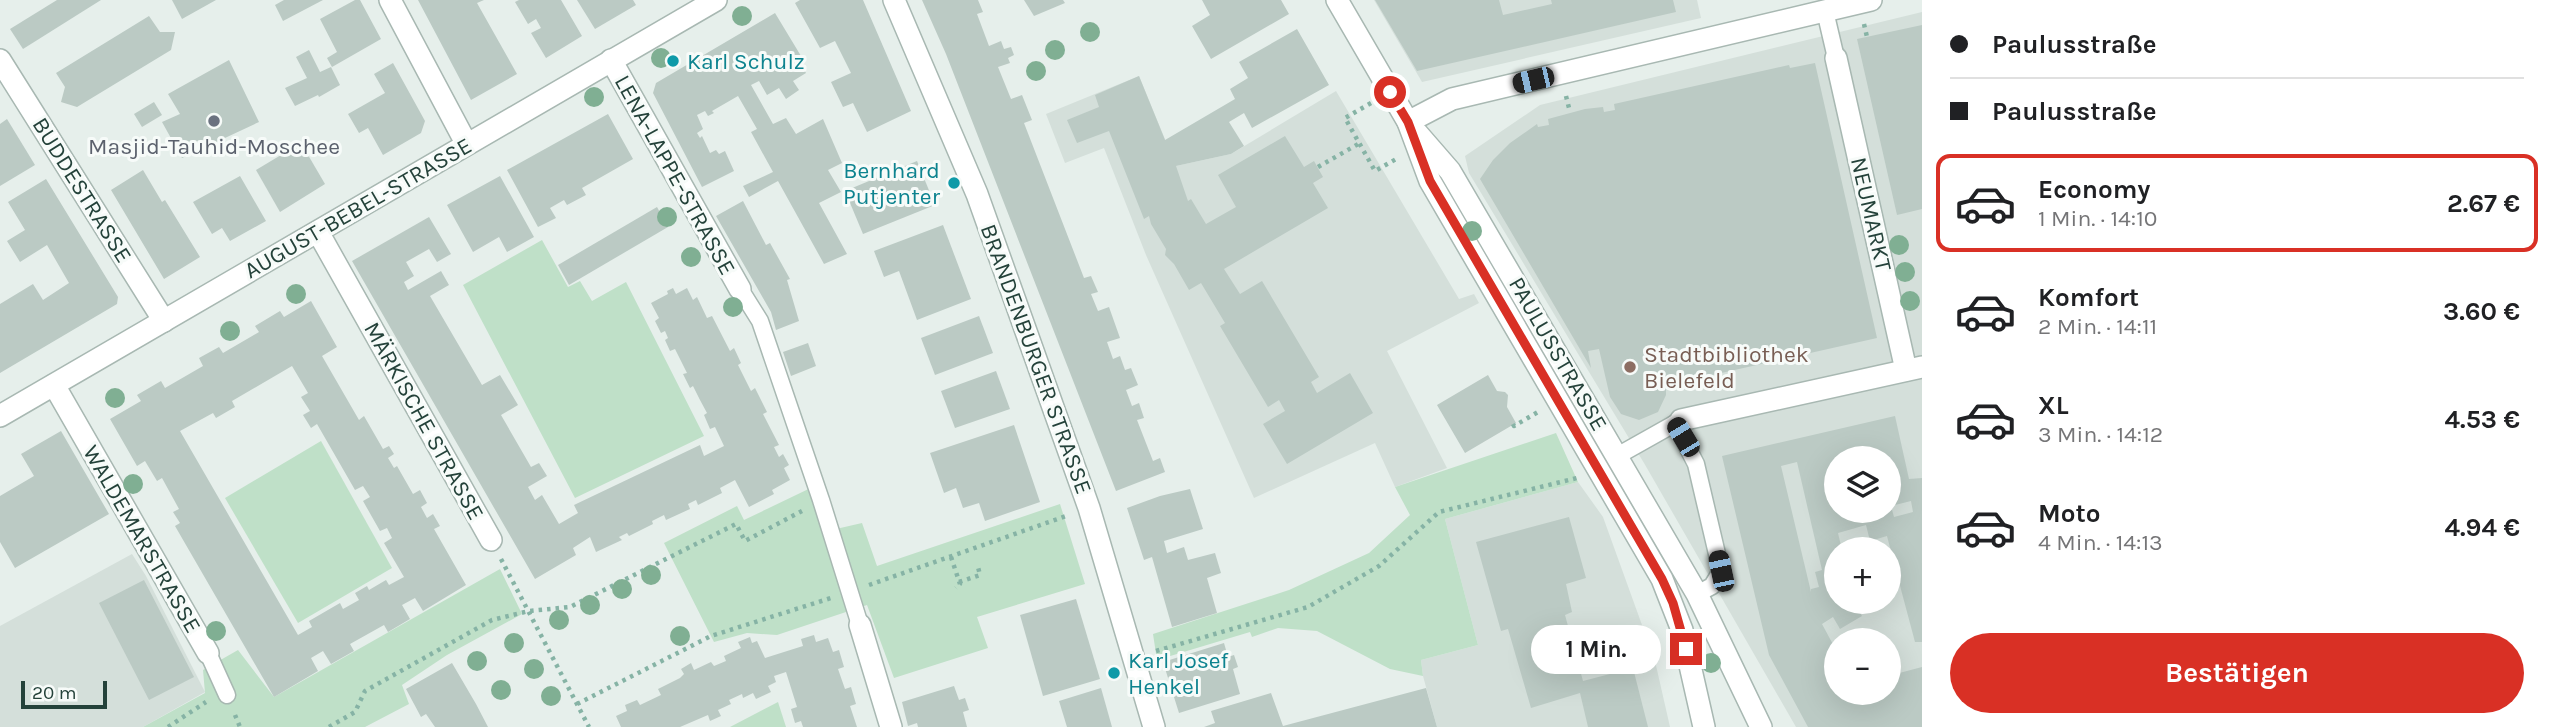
<!DOCTYPE html>
<html lang="de">
<meta charset="utf-8">
<style>
:root{--surface:#fff;--page:#f2f2f2;--text:#202124;--muted:#757577;--line:#e0e0e0;--accent:#d93025}
body{margin:0;font-family:Karla,sans-serif;background:var(--page);color:var(--text);height:100vh;display:flex;flex-direction:column;font-size:26px;white-space:nowrap}
*{box-sizing:border-box;margin:0}
p{font-size:23px;color:var(--muted)}
.icon{flex:none;width:38px;height:38px;fill:none;stroke:currentColor;stroke-width:2;stroke-linecap:round;stroke-linejoin:round}
.map{position:relative;flex:1;overflow:hidden}
.side{display:flex;flex-direction:column;background:var(--surface);width:630px}
.side>*{flex:none}
.hud{display:grid;align-content:center;height:154px;padding:0 28px;background:var(--surface)}
.controls{position:absolute;left:1824px;top:446px;display:grid;gap:14px}
.controls a{display:grid;place-items:center;width:77px;height:77px;border-radius:50%;background:var(--surface);box-shadow:0 7px 28px #0002;font-size:35px}
.scale{position:absolute;left:21px;bottom:18px;width:86px;box-sizing:border-box;padding-left:7px;border:4px solid #24423a;border-top:0;font-size:19px;line-height:24px;white-space:nowrap;color:#24423a;-webkit-text-stroke:5px #f7fbf9;paint-order:stroke}
.end{position:absolute;width:32px;height:32px;margin:-16px;border:9px solid #d93025;background:#fff;box-shadow:0 0 0 4px #fff}
.from{border-radius:50%}
.bubble{position:absolute;height:49px;border-radius:24px;background:var(--surface);box-shadow:0 7px 28px #0002;font-size:23px;font-weight:700;line-height:49px;text-align:center}
.car{position:absolute;width:21px;height:42px;margin:-21px -10px;border-radius:9px;box-shadow:0 0 5px 2px #0007;background:linear-gradient(#222 24%,#8ab4d8 0 40%,#222 0 76%,#8ab4d8 0 86%,#222 0)}
.hud b{display:flex;align-items:center;gap:24px;height:66px;font-size:26px}
.hud b+b{border-top:2px solid var(--line)}
.hud i{width:18px;height:18px;background:var(--text)}
ul{padding:0;list-style:none}
li{display:flex;align-items:center;gap:21px;height:98px;margin:0 14px 10px;padding:0 14px;border:4px solid transparent;border-radius:14px}
li div{flex:1}
li b{display:block;font-size:26px}
li em{font-style:normal;font-weight:700}
li.selected{border-color:var(--accent)}
li>.icon{width:63px;height:63px;stroke-width:1.5}
.cta{display:flex;gap:14px;margin-top:auto;padding:14px 28px}
.cta a{flex:1;height:80px;border-radius:42px;background:var(--accent);color:#fff;font-size:28px;font-weight:700;line-height:80px;text-align:center}
main{display:flex;flex:1;min-height:0}
.map>svg:first-child{display:block}
</style>
<main>
<div class="map">
<svg width="1922" height="727" viewBox="0 0 1922 727">
<rect width="100%" height="100%" fill="#e6efeb"/>
<g fill="#d4dfda" fill-rule="evenodd">
<polygon points="1374,0 1697,0 1701,18 1422,82"/>
<path d="M1922,12V727H1796L1644,463L1469,173L1465,156L1540,105ZM1836,458H1888V511H1836ZM1836,550H1888V602H1836ZM1836,640H1888V693H1836Z"/>
<polygon points="1139,76 1176,166 1231,154 1336,91 1459,299 1474,294 1479,303 1387,351 1447,468 1395,487 1375,443 1254,498 1146,255 1104,148 1065,163 1046,114"/>
<polygon points="1578,482 1603,517 1655,661 1670,727 1437,727 1423,676 1421,660 1478,645 1445,519"/>
<polygon points="132,554 146,576 205,692 143,727 0,727 0,626"/>
</g>
<g fill="#bfe0c8">
<polygon points="542,240 568,287 580,281 592,301 626,282 704,436 575,498 463,285"/>
<polygon points="1556,433 1578,482 1445,519 1478,645 1421,660 1423,676 1390,669 1317,631 1278,628 1252,637 1250,632 1157,660 1153,634 1289,590 1369,553 1410,515 1395,487"/>
<polygon points="321,441 392,568 298,623 225,498"/>
<polygon points="821,483 836,529 862,523 877,566 1060,504 1085,584 977,617 988,648 894,678 867,605 777,635 747,633 714,642 664,543 737,506 744,520"/>
<polygon points="500,569 522,614 447,655 402,685 409,704 365,727 143,727 205,693 203,670 238,650 274,697"/>
<polygon points="778,702 786,727 730,727"/>
</g>
<g fill="#bbcac4" fill-rule="evenodd">
<polygon points="57,0 101,0 23,49 10,29"/>
<polygon points="172,0 216,0 182,19"/>
<polygon points="284,0 323,0 283,21 275,5"/>
<polygon points="355,0 360,0 381,39 332,67 327,58 337,52 320,19"/>
<polygon points="418,0 484,0 477,3 517,74 471,100"/>
<polygon points="519,0 561,0 582,36 546,58 531,33 541,28 536,19 528,24 515,2"/>
<polygon points="577,0 633,0 636,5 595,29"/>
<polygon points="800,0 863,0 911,111 867,132 853,103 843,107 831,82 851,73 835,41 820,48 795,3"/>
<polygon points="922,0 978,0 983,12 977,14 989,46 1001,41 1004,49 1011,47 1014,55 1008,58 1010,63 998,67 1011,99 1022,95 1032,120 1024,123 1084,278 1091,276 1098,292 1091,294 1098,311 1109,307 1120,338 1107,342 1113,359 1120,356 1125,370 1131,368 1138,385 1126,390 1132,406 1139,403 1144,418 1137,420 1153,461 1160,458 1165,472 1116,491 946,54"/>
<polygon points="1024,0 1063,0 1065,3 1034,16"/>
<polygon points="1202,0 1281,0 1289,14 1211,59 1192,26 1210,15"/>
<polygon points="1375,0 1499,0 1503,15 1552,4 1551,0 1673,0 1676,12 1417,71"/>
<polygon points="775,13 801,56 798,58 806,73 793,81 799,90 786,99 779,88 767,95 759,81 751,85 773,124 786,118 796,134 823,119 842,163 828,170 841,192 819,203 847,254 824,264 778,181 749,197 743,186 773,172 751,132 757,129 738,96 712,111 714,113 708,116 705,111 697,115 703,129 697,133 700,138 702,136 710,153 716,150 719,154 725,151 734,171 702,187 653,93 656,83"/>
<polygon points="149,16 160,32 175,32 171,50 77,107 61,102 65,87 56,73"/>
<polygon points="1922,25 1922,209 1897,215 1857,39"/>
<polygon points="1297,29 1329,85 1252,128 1244,113 1229,122 1244,146 1231,154 1176,166 1188,201 1191,199 1206,224 1236,207 1218,175 1285,136 1304,167 1314,161 1323,177 1313,183 1328,208 1224,269 1240,294 1262,281 1319,377 1311,382 1317,393 1350,373 1373,413 1287,464 1263,424 1285,411 1279,400 1268,407 1220,326 1225,323 1201,283 1189,290 1174,264 1165,255 1166,249 1151,224 1149,216 1144,219 1109,131 1077,143 1067,120 1099,107 1095,95 1139,76 1165,140 1235,99 1230,89 1248,78 1239,62"/>
<polygon points="309,50 320,72 331,67 340,85 319,97 318,95 295,106 285,88 307,78 296,57"/>
<polygon points="229,60 259,122 182,158 162,122 180,114 168,94"/>
<polygon points="393,63 425,121 421,133 383,155 368,128 359,133 348,114 385,93 374,74"/>
<polygon points="1815,63 1877,338 1677,383 1677,380 1666,382 1666,395 1658,412 1639,420 1621,414 1610,397 1599,349 1588,351 1591,368 1480,179 1493,160 1510,143 1537,124 1538,127 1549,125 1548,119 1585,109 1603,107 1604,112 1615,110 1614,104 1789,65 1790,68"/>
<polygon points="154,102 162,115 142,127 134,114"/>
<polygon points="608,114 633,159 582,188 586,195 567,205 564,200 550,208 556,218 538,227 507,170"/>
<polygon points="7,119 35,165 0,186 0,124"/>
<polygon points="301,143 325,184 280,212 256,170"/>
<polygon points="917,161 935,205 863,234 845,191"/>
<polygon points="143,170 162,202 165,200 200,257 164,279 111,190"/>
<polygon points="240,176 266,221 230,241 222,228 212,234 193,202"/>
<polygon points="500,176 534,237 507,252 499,237 473,252 447,205"/>
<polygon points="46,179 118,297 117,304 0,373 0,304 33,284 43,300 69,283 47,245 20,262 7,241 25,230 8,202"/>
<polygon points="743,201 766,245 770,243 790,279 787,280 799,321 776,330 771,312 716,216"/>
<polygon points="657,207 668,227 569,285 558,265"/>
<polygon points="429,217 451,254 437,262 429,249 406,262 414,276 404,282 408,290 441,271 449,285 430,296 482,385 500,375 518,405 501,415 531,467 539,463 547,476 528,487 535,500 542,495 559,524 578,513 574,505 700,445 704,456 724,446 715,427 710,429 704,415 707,413 700,400 693,386 690,388 683,374 687,373 675,349 670,351 665,340 668,338 665,331 661,333 655,321 659,318 651,303 668,294 667,291 673,288 676,294 687,288 693,300 697,297 707,318 712,316 730,351 734,348 741,363 738,365 751,391 755,388 767,412 763,414 779,445 774,447 779,457 783,454 789,465 784,468 790,480 772,490 774,494 749,507 735,480 720,488 722,493 698,505 696,500 688,504 690,509 666,520 664,515 652,521 653,524 629,536 627,533 619,537 622,540 596,552 590,537 573,548 576,555 535,579 352,261"/>
<polygon points="943,225 971,299 917,320 899,271 884,277 874,251"/>
<path d="M311,301L337,347L322,356L359,420L364,416L383,449L389,446L394,454L388,458L394,468L397,466L413,494L420,490L427,503L421,507L427,518L433,514L440,526L434,529L466,585L423,611L415,598L402,605L410,619L388,632L384,625L350,644L354,651L331,664L323,651L311,658L318,671L274,697L175,526L180,523L173,512L179,509L162,478L157,481L145,461L137,466L110,419L141,401L137,395L161,381L165,388L203,366L199,358L219,347L223,353L259,332L255,326L280,311L284,317ZM292,366L308,393L301,397L310,411L303,415L311,428L317,424L355,490L363,486L370,497L363,501L380,531L387,528L392,538L384,543L404,577L389,585L386,580L369,590L367,586L355,593L359,600L343,609L340,603L309,621L312,627L298,635L180,431L213,413L216,418L235,407L232,401Z"/>
<polygon points="979,316 993,353 935,375 921,338"/>
<polygon points="808,343 816,366 791,376 783,352"/>
<polygon points="996,371 1010,409 955,428 941,391"/>
<polygon points="1488,375 1497,391 1505,392 1508,395 1507,407 1516,423 1465,453 1437,405"/>
<path d="M1895,416L1909,479L1922,478V642H1915L1899,582L1890,584L1888,564L1894,563L1887,536L1870,541L1866,525L1838,533L1842,550H1836V602H1854L1862,616L1840,629L1833,617L1822,624L1836,650V693H1888V676L1922,667V727H1808L1769,655L1722,456ZM1836,458H1888V511H1836ZM1797,462L1822,570L1815,572L1819,587L1811,589V592L1781,466ZM1911,501L1913,512L1894,517L1891,506Z"/>
<polygon points="1014,425 1040,502 985,521 979,503 963,508 956,488 944,493 930,453"/>
<polygon points="61,431 109,514 15,568 0,542 0,496 34,476 21,454"/>
<polygon points="1190,489 1203,529 1164,541 1167,553 1184,547 1188,560 1215,553 1221,573 1207,578 1217,613 1172,627 1152,557 1144,560 1127,508 1160,496"/>
<polygon points="1569,517 1586,578 1566,584 1572,612 1565,615 1583,681 1633,668 1648,727 1588,727 1580,693 1531,708 1508,629 1501,631 1476,542"/>
<polygon points="144,580 194,677 149,700 99,603"/>
<polygon points="1076,599 1100,679 1043,696 1020,615"/>
<polygon points="814,635 816,642 828,638 833,652 839,650 844,667 838,669 845,689 851,687 856,704 850,706 857,727 803,727 801,721 795,723 791,709 797,707 786,672 774,676 776,682 768,686 771,692 756,699 753,693 743,698 742,694 729,700 731,704 718,710 721,716 710,721 708,715 680,727 621,727 616,716 627,711 625,705 637,700 640,705 661,695 658,689 680,678 684,674 681,669 691,663 694,670 711,662 714,666 726,661 724,656 741,648 738,642 750,637 752,643 757,641 765,658 803,646 801,639"/>
<polygon points="1224,643 1228,657 1234,655 1238,667 1233,669 1240,694 1179,713 1163,662"/>
<polygon points="452,663 476,704 488,727 435,727 426,714 421,717 406,689"/>
<polygon points="954,686 959,700 965,698 969,710 963,712 967,727 918,727 917,723 908,726 902,702"/>
<polygon points="1101,688 1112,727 1067,727 1059,701"/>
<polygon points="1426,688 1437,727 1204,727 1215,723 1211,711 1271,693 1283,726"/>
</g>
<g fill="none" stroke-linecap="round" stroke-linejoin="round">
<defs>
<g id="service">
<polyline points="1825,11 1836,58"/>
<polyline points="740,289 760,321 821,500 860,625"/>
<polyline points="1675,423 1696,464 1721,571 1712,586 1697,594"/>
<polyline points="1617,456 1681,420"/>
<polyline points="208,653 227,695"/>
</g>
<g id="pedestrian">
<polyline points="1836,58 1906,370"/>
<polyline points="1681,420 1922,367"/>
</g>
<g id="minor">
<polyline points="390,0 466,143"/>
<polyline points="894,0 977,194 1089,508 1154,727"/>
<polyline points="1337,0 1408,122 1430,181 1662,579 1682,630 1704,727"/>
<polyline points="0,60 164,321"/>
<polyline points="611,60 740,289"/>
<polyline points="1408,122 1452,99 1871,0"/>
<polyline points="1417,133 1450,171 1697,594 1761,727"/>
<polyline points="318,232 491,540"/>
<polyline points="54,385 208,653"/>
<polyline points="0,416 716,0"/>
<polyline points="860,625 891,727"/>
</g>
</defs>
<use href="#service" stroke="#a8b8b2" stroke-width="19"/>
<use href="#pedestrian" stroke="#a8b8b2" stroke-width="24"/>
<use href="#minor" stroke="#a8b8b2" stroke-width="24"/>
<g stroke="#86b3a5" stroke-width="4.5" stroke-dasharray="3.5 5" stroke-linecap="butt">
<polyline points="1864,24 1867,37"/>
<polyline points="1566,96 1570,112"/>
<polyline points="1371,103 1345,118 1375,171 1398,158"/>
<polyline points="1318,167 1360,143"/>
<polyline points="1513,424 1514,426 1538,412"/>
<polyline points="951,557 960,584 956,588"/>
<polyline points="501,559 589,727"/>
<polyline points="959,582 980,575 978,567"/>
<polyline points="869,585 1069,515"/>
<polyline points="1156,651 1308,607 1379,566 1439,512 1577,478"/>
<polyline points="577,704 711,636 831,598"/>
<polyline points="235,715 240,727"/>
<polyline points="168,727 206,702"/>
<polyline points="329,727 355,712 365,691 492,620 529,611 570,607 736,524 745,541 802,511"/>
</g>
<use href="#service" stroke="#fff" stroke-width="16"/>
<use href="#pedestrian" stroke="#fff" stroke-width="21"/>
<use href="#minor" stroke="#fff" stroke-width="21"/>
</g>
<g fill="#80af93">
<circle cx="742" cy="16" r="10"/>
<circle cx="1090" cy="32" r="10"/>
<circle cx="1055" cy="50" r="10"/>
<circle cx="661" cy="58" r="10"/>
<circle cx="1036" cy="71" r="10"/>
<circle cx="594" cy="97" r="10"/>
<circle cx="667" cy="217" r="10"/>
<circle cx="1472" cy="231" r="10"/>
<circle cx="1899" cy="245" r="10"/>
<circle cx="691" cy="257" r="10"/>
<circle cx="1905" cy="272" r="10"/>
<circle cx="296" cy="294" r="10"/>
<circle cx="1910" cy="301" r="10"/>
<circle cx="733" cy="307" r="10"/>
<circle cx="230" cy="331" r="10"/>
<circle cx="115" cy="398" r="10"/>
<circle cx="133" cy="484" r="10"/>
<circle cx="651" cy="575" r="10"/>
<circle cx="622" cy="589" r="10"/>
<circle cx="590" cy="605" r="10"/>
<circle cx="559" cy="620" r="10"/>
<circle cx="216" cy="631" r="10"/>
<circle cx="680" cy="636" r="10"/>
<circle cx="514" cy="643" r="10"/>
<circle cx="477" cy="661" r="10"/>
<circle cx="1711" cy="663" r="10"/>
<circle cx="534" cy="669" r="10"/>
<circle cx="501" cy="690" r="10"/>
<circle cx="551" cy="696" r="10"/>
</g>
<g fill="none" stroke-linecap="round" stroke-linejoin="round">
<polyline stroke="#d93025" stroke-width="9" points="1390,92 1408,122 1430,181 1662,579 1673,603 1686,649"/>
</g>
<g fill="#0f9aa8" stroke="#f7fbf9" stroke-width="2.5">
<circle cx="673" cy="61" r="7"/>
<circle cx="954" cy="183" r="7"/>
<circle cx="1114" cy="673" r="7"/>
</g>
<circle fill="#6b7280" stroke="#f7fbf9" stroke-width="2.5" cx="214" cy="121" r="7"/>
<circle fill="#8d6e63" stroke="#f7fbf9" stroke-width="2.5" cx="1630" cy="367" r="7"/>
<g text-anchor="middle" dominant-baseline="central" stroke-width="6" stroke-linejoin="round" paint-order="stroke">
<g font-size="23" fill="#0d838f" stroke="#f7fbf9" text-anchor="start">
<text x="687" y="61">Karl Schulz</text>
<text x="940" y="170" text-anchor="end">Bernhard<tspan x="940" dy="26">Putjenter</tspan></text>
<text x="1128" y="660">Karl Josef<tspan x="1128" dy="26">Henkel</tspan></text>
</g>
<g font-size="23" fill="#5b616d" stroke="#f7fbf9">
<text x="214" y="146">Masjid-Tauhid-Moschee</text>
</g>
<g font-size="23" fill="#24423a" stroke="#f7fbf9">
<text transform="translate(675 175) rotate(61)">LENA-LAPPE-STRASSE</text>
<text transform="translate(82 190) rotate(58)">BUDDESTRASSE</text>
<text transform="translate(358 208) rotate(-30)">AUGUST-BEBEL-STRASSE</text>
<text transform="translate(1871 214) rotate(77)">NEUMARKT</text>
<text transform="translate(1558 354) rotate(60)">PAULUSSTRASSE</text>
<text transform="translate(1036 359) rotate(70)">BRANDENBURGER STRASSE</text>
<text transform="translate(424 421) rotate(61)">MÄRKISCHE STRASSE</text>
<text transform="translate(142 539) rotate(60)">WALDEMARSTRASSE</text>
</g>
<g font-size="23" fill="#785e54" stroke="#f7fbf9" text-anchor="start">
<text x="1644" y="354">Stadtbibliothek<tspan x="1644" dy="26">Bielefeld</tspan></text>
</g>
</g>
</svg>
<div class="controls">
<a><svg class="icon" aria-label="layers" viewBox="0 0 24 24"><path d="M12 4l9 5-9 5-9-5zM3 14l9 5 9-5"/></svg></a>
<a>+</a>
<a>−</a>
</div>
<div class="scale">20 m</div>
<i class="end from" style="left:1390px;top:92px"></i>
<i class="end" style="left:1686px;top:649px"></i>
<div class="bubble" style="left:1531px;top:625px;width:130px">1 Min.</div>
<i class="car" style="left:1533px;top:80px;rotate:257deg"></i>
<i class="car" style="left:1683px;top:437px;rotate:329deg"></i>
<i class="car" style="left:1721px;top:571px;rotate:348deg"></i>
</div>
<section class="side">
<div class="hud">
<b><i class="from"></i>Paulusstraße</b>
<b><i></i>Paulusstraße</b>
</div>
<ul>
<li class="selected"><svg class="icon" aria-label="car" viewBox="0 0 24 24"><path d="M5 17H2v-5l4-1 3-4h7l3 4 3 1v5h-3M9 17h6M6 11h13"/><circle cx="7" cy="17" r="2"/><circle cx="17" cy="17" r="2"/></svg><div><b>Economy</b><p>1 Min. · 14:10</p></div><em>2.67 €</em></li>
<li><svg class="icon" aria-label="car" viewBox="0 0 24 24"><path d="M5 17H2v-5l4-1 3-4h7l3 4 3 1v5h-3M9 17h6M6 11h13"/><circle cx="7" cy="17" r="2"/><circle cx="17" cy="17" r="2"/></svg><div><b>Komfort</b><p>2 Min. · 14:11</p></div><em>3.60 €</em></li>
<li><svg class="icon" aria-label="car" viewBox="0 0 24 24"><path d="M5 17H2v-5l4-1 3-4h7l3 4 3 1v5h-3M9 17h6M6 11h13"/><circle cx="7" cy="17" r="2"/><circle cx="17" cy="17" r="2"/></svg><div><b>XL</b><p>3 Min. · 14:12</p></div><em>4.53 €</em></li>
<li><svg class="icon" aria-label="car" viewBox="0 0 24 24"><path d="M5 17H2v-5l4-1 3-4h7l3 4 3 1v5h-3M9 17h6M6 11h13"/><circle cx="7" cy="17" r="2"/><circle cx="17" cy="17" r="2"/></svg><div><b>Moto</b><p>4 Min. · 14:13</p></div><em>4.94 €</em></li>
</ul>
<div class="cta"><a>Bestätigen</a></div>
</section>
</main>
